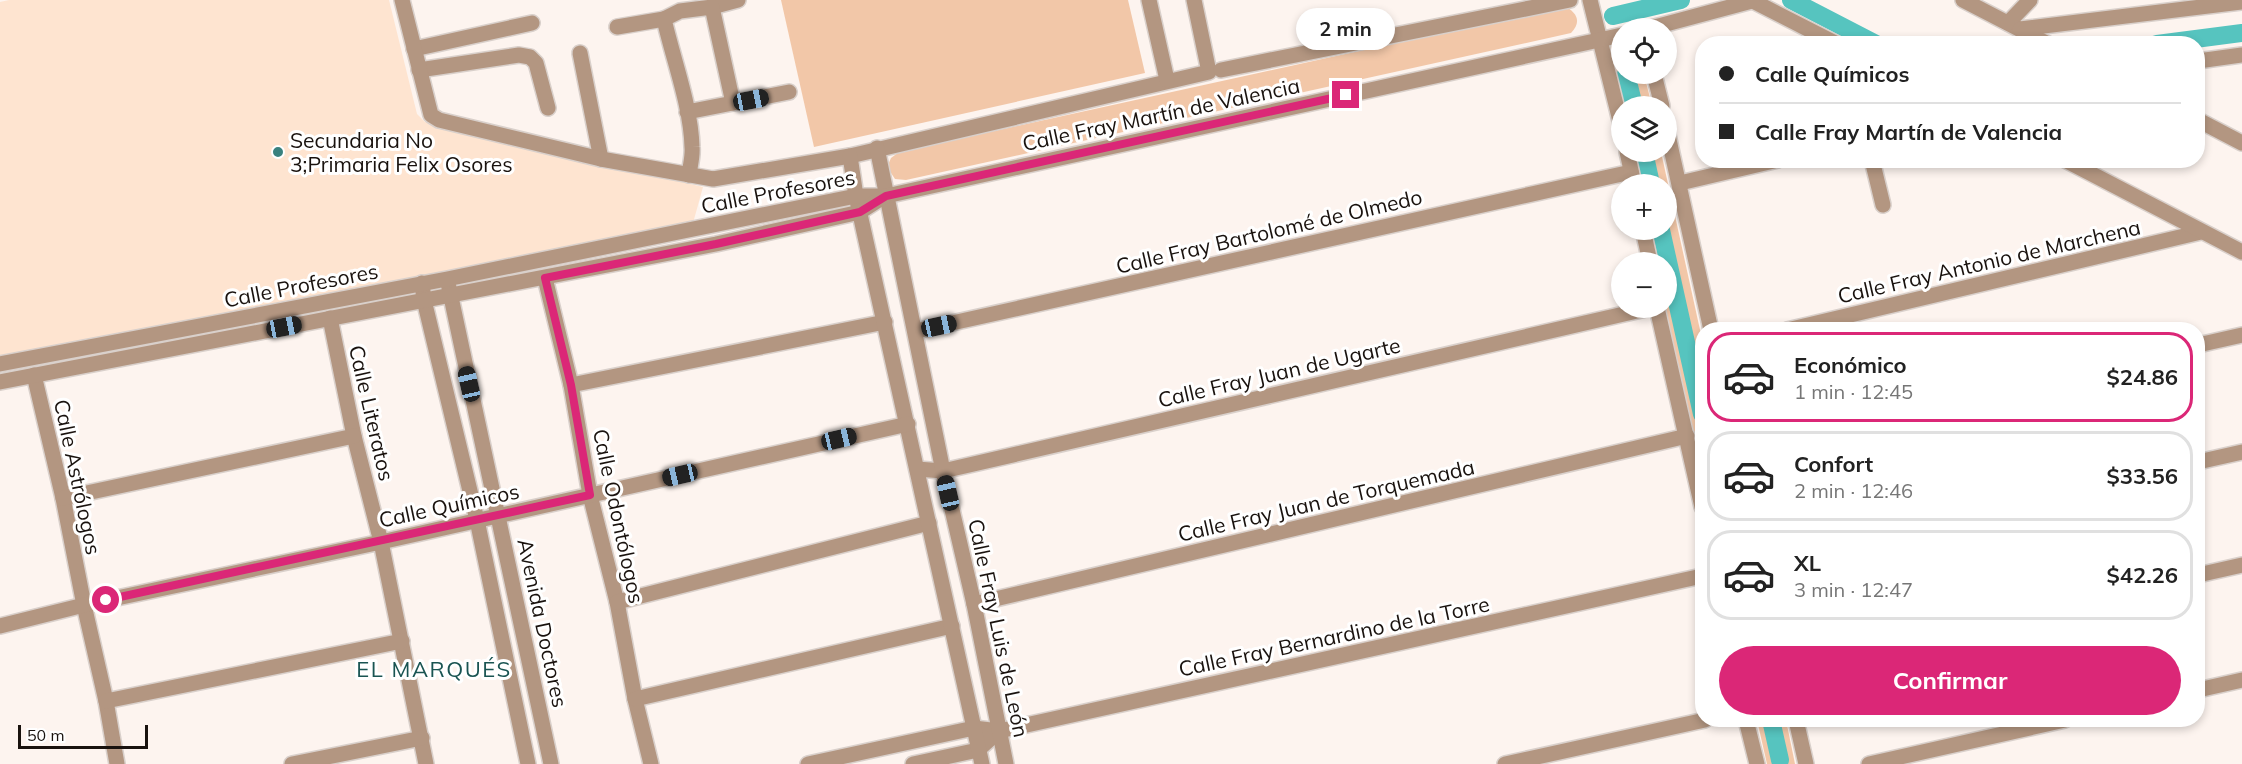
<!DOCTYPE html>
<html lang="es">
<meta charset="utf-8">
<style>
:root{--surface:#fff;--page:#f2f2f2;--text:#222;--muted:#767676;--line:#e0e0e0;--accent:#db2777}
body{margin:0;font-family:Mulish,sans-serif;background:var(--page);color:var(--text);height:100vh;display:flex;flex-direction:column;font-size:22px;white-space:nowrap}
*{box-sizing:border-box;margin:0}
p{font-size:20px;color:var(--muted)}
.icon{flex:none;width:33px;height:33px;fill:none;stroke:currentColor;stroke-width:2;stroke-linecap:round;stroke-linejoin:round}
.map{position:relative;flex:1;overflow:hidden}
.panel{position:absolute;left:1695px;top:322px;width:510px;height:405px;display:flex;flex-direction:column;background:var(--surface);border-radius:24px;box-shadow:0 3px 9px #0003}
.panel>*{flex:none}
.top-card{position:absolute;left:1695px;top:36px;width:510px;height:132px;border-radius:24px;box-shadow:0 3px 9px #0003;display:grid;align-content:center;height:132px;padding:0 24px;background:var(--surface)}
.buttons{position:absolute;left:1611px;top:18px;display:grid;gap:12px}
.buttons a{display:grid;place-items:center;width:66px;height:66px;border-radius:50%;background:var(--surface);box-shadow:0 3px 9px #0003;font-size:30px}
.scale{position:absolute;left:18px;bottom:15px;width:130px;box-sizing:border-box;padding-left:6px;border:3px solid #19120e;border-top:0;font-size:16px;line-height:21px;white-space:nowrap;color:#19120e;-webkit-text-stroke:4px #fff;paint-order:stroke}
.end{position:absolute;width:27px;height:27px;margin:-14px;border:8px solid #db2777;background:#fff;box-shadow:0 0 0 3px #fff}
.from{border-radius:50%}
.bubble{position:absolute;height:42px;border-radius:21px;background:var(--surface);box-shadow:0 3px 9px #0003;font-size:20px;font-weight:700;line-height:42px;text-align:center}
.car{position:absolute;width:18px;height:36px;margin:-18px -9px;border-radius:8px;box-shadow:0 0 4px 2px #0007;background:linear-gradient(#222 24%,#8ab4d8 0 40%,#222 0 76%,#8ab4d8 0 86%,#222 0)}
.top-card b{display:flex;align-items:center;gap:21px;height:57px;font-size:22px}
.top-card b+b{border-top:2px solid var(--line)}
.top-card i{width:15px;height:15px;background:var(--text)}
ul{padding:10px 0 0;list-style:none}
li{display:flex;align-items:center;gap:18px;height:90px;margin:0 12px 9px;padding:0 12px;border:3px solid var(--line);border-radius:24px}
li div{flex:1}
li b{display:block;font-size:22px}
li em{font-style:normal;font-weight:700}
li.on{border-color:var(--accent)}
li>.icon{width:54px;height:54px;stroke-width:1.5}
.cta{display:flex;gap:12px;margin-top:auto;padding:12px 24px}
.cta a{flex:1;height:69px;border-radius:36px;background:var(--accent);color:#fff;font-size:24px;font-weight:700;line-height:69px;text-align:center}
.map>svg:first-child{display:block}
</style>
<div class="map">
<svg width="2242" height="764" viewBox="0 0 2242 764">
<rect width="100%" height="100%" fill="#fdf4ef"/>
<polygon fill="#fee4d0" points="9,0 389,0 417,114 425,122 703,187 693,223 0,361 0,2"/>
<g fill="#f2c7a8">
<polygon points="781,0 1128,0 1145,73 814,147"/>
<path d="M1564,6C1577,12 1582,22 1571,33L906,180L895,179L887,167L891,158L899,152Z"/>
<polygon points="1621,40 1622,74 1644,74 1652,106 1622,106 1608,54 1610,42"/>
<polygon points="1630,152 1661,152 1702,339 1702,476 1665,308 1666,308 1666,262 1655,262 1647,230 1666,230 1666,184 1637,184"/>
<polygon points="1757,720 1786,720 1795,764 1767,764"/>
</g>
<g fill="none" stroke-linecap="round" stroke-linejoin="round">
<g stroke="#56c4bf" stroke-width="18">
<polyline points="1791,0 1876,44"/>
<polyline points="1613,16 1681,0"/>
<polyline points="2157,44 2242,33"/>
<polyline points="1621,49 1622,53"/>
<polyline points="1626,74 1634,106"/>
<polyline points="1644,152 1651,184"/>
<polyline points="1661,230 1702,414"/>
<polyline points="1771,720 1780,760"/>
</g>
<defs>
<g id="minor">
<polyline points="1963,0 2048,44"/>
<polyline points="712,7 738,0"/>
<polyline points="2008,23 2030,0"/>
<polyline points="617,27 664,19"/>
<polyline points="2020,29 2242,2"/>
<polyline points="414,49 532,23"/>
<polyline points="580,53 601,159"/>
<polyline points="2198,61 2242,55"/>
<polyline points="419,70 519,55 530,57 536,63 548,108"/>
<polyline points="733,103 789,92"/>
<path d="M687,112L733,103L712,7L680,11L664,19C673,59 691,106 692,147C693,156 690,166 689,175"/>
<polyline points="2198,120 2242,143"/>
<polyline points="1872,160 1883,205"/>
<polyline points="1680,183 1778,160"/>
<polyline points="545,278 571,385 590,495 617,602 635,699 651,764"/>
<polyline points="422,283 424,300 477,520 528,764"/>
<polyline points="448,283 551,764"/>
<polyline points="330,318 354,436 381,542 426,764"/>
<polyline points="1787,330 2201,232"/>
<polyline points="916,331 1631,172"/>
<polyline points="2198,345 2242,335"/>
<polyline points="34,375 63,498 84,605 106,701 117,764"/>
<polyline points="571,385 885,322"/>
<polyline points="2198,462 2242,452"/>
<polyline points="917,469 943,471 1650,308"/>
<polyline points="63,498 354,436"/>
<polyline points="2198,575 2242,565"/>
<polyline points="617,602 929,523"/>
<polyline points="974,604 1687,436"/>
<polyline points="2198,690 2242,680"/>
<polyline points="635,699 952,626"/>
<polyline points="106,701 402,641"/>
<polyline points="292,764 422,738"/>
<polyline points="808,764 974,728 999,731 1702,576"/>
<polyline points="913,764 978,750 999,731"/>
<polyline points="1505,764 1705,720"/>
<polyline points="1869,764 2065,720"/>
</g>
<g id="tertiary">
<polyline points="402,0 429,107 431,115 439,120 601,159 713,179 850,156 1209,72 1194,0"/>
<polyline points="1149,0 1167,80"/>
<polyline points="1590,0 1622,129"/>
<polyline points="1751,0 1837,44"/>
<polyline points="1651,28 1752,1"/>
<polyline points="1221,70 1570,0"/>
<polyline points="1654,74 1662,106"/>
<polyline points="1666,126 1711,330"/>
<polyline points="877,148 943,471 974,604 1006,764"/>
<polyline points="1627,152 1634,184"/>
<polyline points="850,156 856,196 982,764"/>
<polyline points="2065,160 2242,252"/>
<polyline points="1643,230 1650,262"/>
<polyline points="1657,308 1702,507"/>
<polyline points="0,364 447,279 856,196 886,196 1622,35"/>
<polyline points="0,382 716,244 860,212 885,196"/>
<polyline points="0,626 84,605 381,542 908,424"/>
<polyline points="1746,720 1757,764"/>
<polyline points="1796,720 1806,764"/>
</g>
</defs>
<use href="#minor" stroke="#d9d0cb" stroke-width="18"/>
<use href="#tertiary" stroke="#d9d0cb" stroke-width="18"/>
<use href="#minor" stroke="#b39681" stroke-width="15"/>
<use href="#tertiary" stroke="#b39681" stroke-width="15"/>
</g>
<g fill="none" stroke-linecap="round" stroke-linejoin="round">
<polyline stroke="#db2777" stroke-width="8" points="106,600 590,495 571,385 545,278 716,244 860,212 886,196 1346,95"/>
</g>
<circle fill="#39817e" stroke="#fff" stroke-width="2" cx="278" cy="152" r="6"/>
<g text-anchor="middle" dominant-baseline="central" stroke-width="6" stroke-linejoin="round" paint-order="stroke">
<g font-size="21" fill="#19120e" stroke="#fff">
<text transform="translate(1161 114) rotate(-12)">Calle Fray Martín de Valencia</text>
<text transform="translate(778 191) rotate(-11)">Calle Profesores</text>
<text transform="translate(1269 231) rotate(-13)">Calle Fray Bartolomé de Olmedo</text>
<text transform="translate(1989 261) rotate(-13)">Calle Fray Antonio de Marchena</text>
<text transform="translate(301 285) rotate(-11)">Calle Profesores</text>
<text transform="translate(1279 372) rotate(-13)">Calle Fray Juan de Ugarte</text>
<text transform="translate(372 413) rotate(77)">Calle Literatos</text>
<text transform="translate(78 477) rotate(78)">Calle Astrólogos</text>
<text transform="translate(1326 500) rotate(-13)">Calle Fray Juan de Torquemada</text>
<text transform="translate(449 505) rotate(-12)">Calle Químicos</text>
<text transform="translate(619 516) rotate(78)">Calle Odontólogos</text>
<text transform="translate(543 623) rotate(78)">Avenida Doctores</text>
<text transform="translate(999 628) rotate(78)">Calle Fray Luis de León</text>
<text transform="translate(1334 636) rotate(-12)">Calle Fray Bernardino de la Torre</text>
</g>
<g font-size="21" fill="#19120e" stroke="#fff" text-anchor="start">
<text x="290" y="140">Secundaria No<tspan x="290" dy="24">3;Primaria Felix Osores</tspan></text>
</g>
<g font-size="22" letter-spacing="1.5" fill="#195452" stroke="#fff">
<text x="434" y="669">EL MARQUÉS</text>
</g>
</g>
</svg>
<div class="buttons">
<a><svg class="icon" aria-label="locate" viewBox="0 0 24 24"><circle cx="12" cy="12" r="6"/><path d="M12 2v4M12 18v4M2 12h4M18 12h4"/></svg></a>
<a><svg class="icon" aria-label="layers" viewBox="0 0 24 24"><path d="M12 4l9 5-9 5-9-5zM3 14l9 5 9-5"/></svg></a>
<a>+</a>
<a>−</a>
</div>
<div class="scale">50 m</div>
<i class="end from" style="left:106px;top:600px"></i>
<i class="end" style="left:1346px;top:95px"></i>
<div class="bubble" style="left:1296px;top:8px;width:99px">2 min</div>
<i class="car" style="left:751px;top:100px;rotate:79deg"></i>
<i class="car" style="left:939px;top:326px;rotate:78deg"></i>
<i class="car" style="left:284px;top:327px;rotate:79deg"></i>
<i class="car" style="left:469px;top:384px;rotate:347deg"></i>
<i class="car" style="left:839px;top:439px;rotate:77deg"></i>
<i class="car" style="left:680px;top:475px;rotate:257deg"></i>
<i class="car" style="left:948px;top:493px;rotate:347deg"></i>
<div class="top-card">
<b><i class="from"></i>Calle Químicos</b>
<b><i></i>Calle Fray Martín de Valencia</b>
</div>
<section class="panel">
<ul>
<li class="on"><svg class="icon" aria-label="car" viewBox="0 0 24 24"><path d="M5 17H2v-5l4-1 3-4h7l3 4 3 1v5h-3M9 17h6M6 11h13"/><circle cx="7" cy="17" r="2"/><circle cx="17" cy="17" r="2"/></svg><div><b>Económico</b><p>1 min · 12:45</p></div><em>$24.86</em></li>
<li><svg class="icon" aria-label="car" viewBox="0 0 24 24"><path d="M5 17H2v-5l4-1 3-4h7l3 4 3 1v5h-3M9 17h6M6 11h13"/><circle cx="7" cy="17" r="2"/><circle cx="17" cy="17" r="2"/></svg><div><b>Confort</b><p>2 min · 12:46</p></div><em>$33.56</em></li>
<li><svg class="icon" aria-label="car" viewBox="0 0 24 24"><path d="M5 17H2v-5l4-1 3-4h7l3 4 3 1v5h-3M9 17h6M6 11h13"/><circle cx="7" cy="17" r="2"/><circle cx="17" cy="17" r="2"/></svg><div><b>XL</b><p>3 min · 12:47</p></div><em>$42.26</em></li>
</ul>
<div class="cta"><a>Confirmar</a></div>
</section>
</div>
